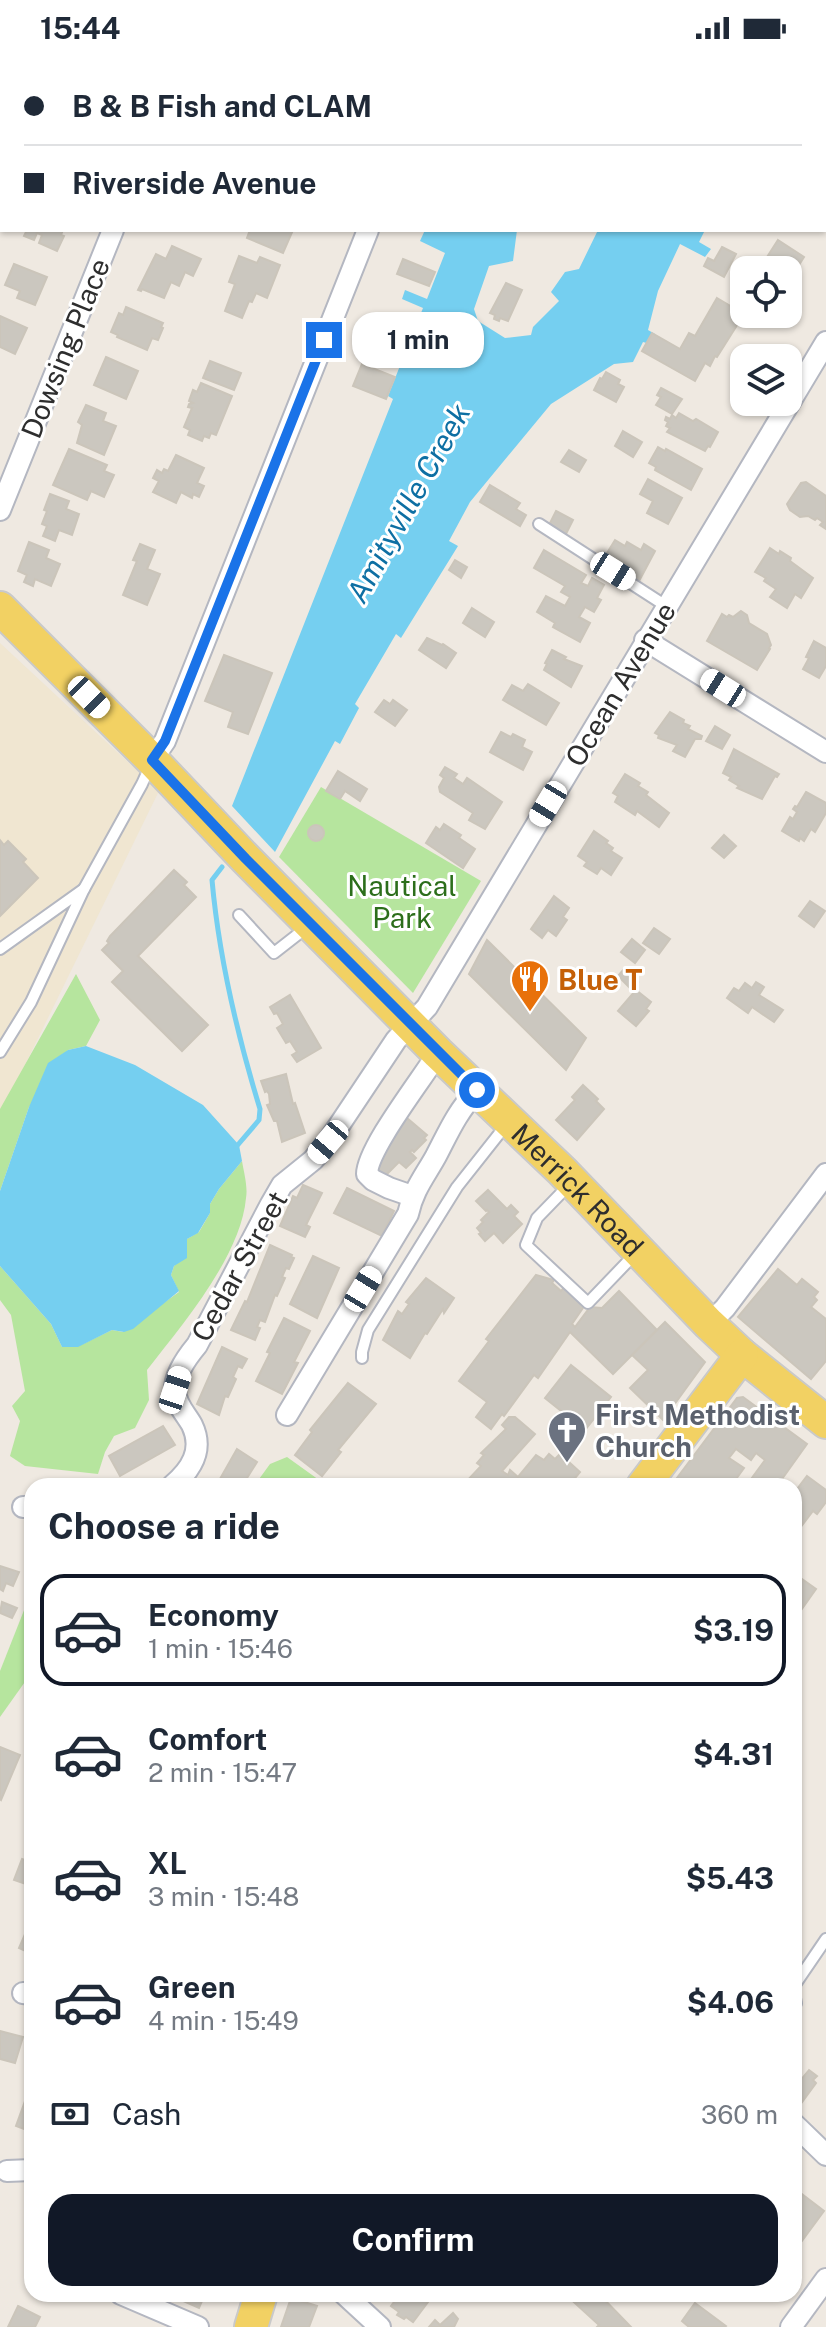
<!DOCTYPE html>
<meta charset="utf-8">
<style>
:root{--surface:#fff;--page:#f6f6f7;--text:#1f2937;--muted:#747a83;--line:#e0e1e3;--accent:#111827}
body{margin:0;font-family:"Public Sans",sans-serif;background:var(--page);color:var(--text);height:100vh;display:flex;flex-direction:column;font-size:30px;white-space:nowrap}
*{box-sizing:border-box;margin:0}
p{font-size:26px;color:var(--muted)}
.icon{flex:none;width:44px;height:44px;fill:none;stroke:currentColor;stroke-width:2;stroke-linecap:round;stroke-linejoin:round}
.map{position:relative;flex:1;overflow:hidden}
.drawer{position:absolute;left:24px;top:1422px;width:778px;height:824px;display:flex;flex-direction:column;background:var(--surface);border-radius:24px;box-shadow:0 2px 6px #0004}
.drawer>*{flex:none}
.guide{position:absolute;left:0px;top:0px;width:826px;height:176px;box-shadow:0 2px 6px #0004;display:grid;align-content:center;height:176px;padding:0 24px;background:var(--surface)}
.controls{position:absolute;left:730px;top:200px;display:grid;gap:16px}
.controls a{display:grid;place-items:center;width:72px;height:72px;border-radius:16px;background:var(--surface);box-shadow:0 2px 6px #0004;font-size:40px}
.end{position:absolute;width:36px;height:36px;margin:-18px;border:10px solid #1a73e8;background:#fff;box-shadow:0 0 0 4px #fff}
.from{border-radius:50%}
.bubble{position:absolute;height:56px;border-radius:24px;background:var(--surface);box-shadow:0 2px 6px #0004;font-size:26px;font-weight:700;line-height:56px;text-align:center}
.car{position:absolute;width:24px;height:48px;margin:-24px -12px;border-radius:10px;box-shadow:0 0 6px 2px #0007;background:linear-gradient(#fff 24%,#345 0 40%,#fff 0 76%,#345 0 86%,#fff 0)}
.guide b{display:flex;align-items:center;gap:28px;height:76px;font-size:30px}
.guide b+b{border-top:2px solid var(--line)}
.guide i{width:20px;height:20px;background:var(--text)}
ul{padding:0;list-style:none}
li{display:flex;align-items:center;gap:24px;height:112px;margin:0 16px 12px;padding:0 8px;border:4px solid transparent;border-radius:24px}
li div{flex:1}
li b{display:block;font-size:30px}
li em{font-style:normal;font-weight:700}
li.active{border-color:var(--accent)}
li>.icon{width:72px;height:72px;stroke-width:1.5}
h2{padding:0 24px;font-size:36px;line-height:96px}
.pay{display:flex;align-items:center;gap:20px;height:88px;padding:0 24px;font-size:30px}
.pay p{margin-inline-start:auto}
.action{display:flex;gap:16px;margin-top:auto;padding:16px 24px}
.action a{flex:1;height:92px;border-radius:24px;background:var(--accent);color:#fff;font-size:32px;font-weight:700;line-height:92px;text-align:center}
.status{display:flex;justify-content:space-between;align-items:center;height:56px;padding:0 40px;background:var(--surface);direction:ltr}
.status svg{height:22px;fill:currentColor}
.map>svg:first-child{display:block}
</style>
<div class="status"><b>15:44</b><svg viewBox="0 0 49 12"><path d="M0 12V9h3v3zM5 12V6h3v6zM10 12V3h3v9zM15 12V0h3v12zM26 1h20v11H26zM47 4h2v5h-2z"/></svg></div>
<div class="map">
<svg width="826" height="2271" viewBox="0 0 826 2271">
<rect width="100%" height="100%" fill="#efe9e1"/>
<polygon fill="#f0e6d1" points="0,587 159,735 0,1060"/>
<g fill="#b6e59e">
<polygon points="321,731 481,825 413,937 279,801"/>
<polygon points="76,918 100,964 86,990 68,994 29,1051 0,1135 0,1053"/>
<path d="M242,1105C244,1117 248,1131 246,1142C241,1200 182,1269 147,1314L149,1344L135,1372L114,1380L105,1396L98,1418L25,1410L10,1400L20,1365L12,1350L25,1335L11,1259L0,1244V1210L51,1268L62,1291L83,1288L112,1274L123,1276L179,1236L171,1219L174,1210L187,1198V1183L199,1176L210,1157V1148L219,1133Z"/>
<polygon points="287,1401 326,1429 328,1430 254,1430 270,1408"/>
<polygon points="32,1534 32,1607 27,1623 0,1661 0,1615"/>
</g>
<g fill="#75cff0">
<polygon points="425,174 517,174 513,205 489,210 474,253 478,265 505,282 531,279 533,271 559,245 551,236 565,216 579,213 598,174 705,174 699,186 711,193 705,201 680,188 658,235 648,274 655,278 650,288 643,286 633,306 614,308 551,348 470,446 449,485 458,490 401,582 396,578 355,648 359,652 340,688 335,685 275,796 232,750 393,343 388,340 423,252 402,243 405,234 427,243 445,197 420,185"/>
<polygon points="86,990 135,1009 203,1049 239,1089 242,1105 219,1133 210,1148 210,1157 198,1177 187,1183 187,1202 174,1210 171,1219 179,1235 133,1273 124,1276 112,1274 78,1291 62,1291 51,1268 0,1210 0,1135 29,1051 48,1007 68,994"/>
</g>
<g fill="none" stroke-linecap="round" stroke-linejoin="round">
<path stroke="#75cff0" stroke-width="5" d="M222,811L212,824C219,902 237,978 260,1053L259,1064L236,1091"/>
</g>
<g fill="#cbc7bf" stroke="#cbc5ba" stroke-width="2">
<polygon points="27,174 63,174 61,179 64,180 57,195 39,187 42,179 37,177 34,184 24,180"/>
<polygon points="250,174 293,174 283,197 247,182"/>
<polygon points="778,184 804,201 788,226 788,214 763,214 760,212"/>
<polygon points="172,190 201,203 193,220 185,216 179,230 171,226 164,242 142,233 141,235 138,234 156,198 166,203"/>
<polygon points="722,191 736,198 724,221 704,210 708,202 714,205"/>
<polygon points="239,200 257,207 260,201 280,209 267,242 256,237 252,246 249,245 242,262 225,255 235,228 229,226"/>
<polygon points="403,203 435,216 429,230 397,218"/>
<polygon points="14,208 47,221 35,249 17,242 20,235 5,229"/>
<polygon points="506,227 522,234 508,265 500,262 499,265 494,263 495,259 490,257"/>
<polygon points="717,242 744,258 717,301 715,300 710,310 705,307 695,325 642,295 652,277 680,293 689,277 695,280"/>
<polygon points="126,251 163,267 161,271 163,272 158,284 152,282 147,294 117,281 118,279 111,276 119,257 123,259"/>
<polygon points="0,260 27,272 15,298 0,291"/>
<polygon points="106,301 138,315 126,343 94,329"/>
<polygon points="210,305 241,317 234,334 203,322"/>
<polygon points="362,308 395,321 386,343 353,330"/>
<polygon points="606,316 620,324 618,328 624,331 616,346 594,334 600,322 602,323"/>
<polygon points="201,327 232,340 216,379 211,377 209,382 204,380 202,385 188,379 190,374 184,371 192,352 188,351 189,348 193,347 189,345 193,334 197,336"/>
<polygon points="661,332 682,343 672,358 656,349 661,341 657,339"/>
<polygon points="86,349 106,357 103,365 116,370 104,399 77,387 82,369 78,366"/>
<polygon points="679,357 693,365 696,363 718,376 710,391 708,390 705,395 667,376 670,372 666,370 668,366 665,364 666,361 670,363 672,359 676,362"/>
<polygon points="623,375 642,386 633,401 615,390"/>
<polygon points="658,391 665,395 666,393 702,413 691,434 655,414 656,411 649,407"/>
<polygon points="69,393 107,409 104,415 114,419 104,441 91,435 87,444 53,429"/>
<polygon points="569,394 586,404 579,416 561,406"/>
<polygon points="176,399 204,412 197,427 204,430 199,441 193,438 192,442 181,436 176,447 153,436 159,425 153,422 157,414 162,417 164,413 168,415"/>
<polygon points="648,423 682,442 668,468 647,457 653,445 640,438"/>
<polygon points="806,426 826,440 826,473 820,469 823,466 817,462 815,464 808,460 800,461 790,454 787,448 801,427"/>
<polygon points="490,429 520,447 516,453 526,459 520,470 480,446"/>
<polygon points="50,438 69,445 66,453 79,458 72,479 59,474 55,485 43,480 47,470 42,468 47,455 44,454"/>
<polygon points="556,455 573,464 565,480 548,471"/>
<polygon points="615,484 625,490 627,486 641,494 644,488 655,495 638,527 613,511 614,509 604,502"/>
<polygon points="29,486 49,494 46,502 60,508 51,530 35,523 33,530 24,526 27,519 18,515"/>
<polygon points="140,488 155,494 147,513 160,518 147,549 123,539 137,505 133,504"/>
<polygon points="770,492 779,498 780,495 791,502 790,505 813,522 801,542 795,538 787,552 770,541 776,533 764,525 766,522 755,516"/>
<polygon points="544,494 586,519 581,527 588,530 592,522 604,529 597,542 601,544 594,556 585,551 579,561 590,567 580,586 553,571 555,567 537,556 546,540 565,550 570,541 561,536 565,530 534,512"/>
<polygon points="455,504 467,511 461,522 449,514"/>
<polygon points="472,552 494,566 485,581 463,567"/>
<polygon points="741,555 747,559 749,567 767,578 771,589 769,592 770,593 757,614 707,585 722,558 727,561 729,559 733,561"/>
<polygon points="427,582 442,589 443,588 456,597 446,612 419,594"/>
<polygon points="814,585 826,592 826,610 819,622 803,613 809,602 806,601"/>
<polygon points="552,594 566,601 564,603 582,610 571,631 544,614 547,608 545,607"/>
<polygon points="224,599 272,617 248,678 228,671 233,656 205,645"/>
<polygon points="528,628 559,647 546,669 503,644 512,629 523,635"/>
<polygon points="384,644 390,648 393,644 407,654 395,670 375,656"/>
<polygon points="670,656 684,664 683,667 690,670 688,673 702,680 701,683 695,683 685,701 673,695 677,689 658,682 659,679 655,677"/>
<polygon points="715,670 730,679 722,693 706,685"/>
<polygon points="501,676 511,681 513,678 525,684 522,691 532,696 523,714 490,696"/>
<polygon points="734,693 779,718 777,721 775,720 762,743 737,732 739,730 729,724 731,721 723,717"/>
<polygon points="445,711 457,718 454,722 463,728 467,722 502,746 485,773 469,764 473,757 440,736 439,731 444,722 440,719"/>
<polygon points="338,715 367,733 360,745 345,735 340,743 326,735"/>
<polygon points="625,718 640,727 638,730 648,736 646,739 669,757 659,771 637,755 635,759 615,746 618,740 613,737"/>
<polygon points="806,736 826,747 826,757 815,776 811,773 804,785 800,782 799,785 782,775 790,761 793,763 797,756 793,753 795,750 797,751"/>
<polygon points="444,768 461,779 459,782 475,793 463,812 426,787 436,771 440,774"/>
<circle cx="316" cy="777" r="8"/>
<polygon points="594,775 608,785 606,787 613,792 611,795 622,802 611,819 601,812 597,818 584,810 587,806 578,800"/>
<polygon points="724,779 736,790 724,802 712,792"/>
<polygon points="0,784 4,789 8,785 26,803 23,806 38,822 0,860"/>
<polygon points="174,814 187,826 184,829 196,841 138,900 208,969 182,995 112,926 123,915 102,894 109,887 107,885 110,880"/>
<polygon points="554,840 569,852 563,861 567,864 556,880 548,874 542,882 531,873"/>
<polygon points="810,845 825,855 814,871 799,860"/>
<polygon points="654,872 670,883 659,898 643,887"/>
<polygon points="632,883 645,894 635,907 621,896"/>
<polygon points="487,884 586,982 566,1014 469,918"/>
<polygon points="624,913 638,926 631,933 618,920"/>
<polygon points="756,926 764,931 759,939 783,954 774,966 752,951 748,957 727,942 734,932 739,935 745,927 752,932"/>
<polygon points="636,934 651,946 646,953 649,955 636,970 618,955"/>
<polygon points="290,939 321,992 297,1006 292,999 297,996 290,985 286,987 277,972 283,968 277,957 274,958 270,951"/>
<polygon points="286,1018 293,1048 295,1047 305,1077 282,1086 277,1065 274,1065 267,1049 270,1048 269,1038 267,1035 265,1036 261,1025"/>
<polygon points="583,1029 598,1043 596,1045 604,1053 577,1084 556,1064 575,1044 572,1041"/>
<polygon points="407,1062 427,1079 424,1082 426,1084 414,1096 412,1094 410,1096 416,1102 406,1112 399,1106 383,1122 371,1110 394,1081 391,1078"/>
<polygon points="303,1129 322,1137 306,1169 310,1171 305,1181 280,1170 293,1140 297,1142"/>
<polygon points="347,1132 394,1155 382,1180 334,1157"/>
<polygon points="488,1134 507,1153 511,1149 518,1156 514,1160 522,1168 503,1187 494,1177 485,1185 479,1178 481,1177 477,1172 483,1166 481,1164 489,1156 487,1154 486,1155 476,1145"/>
<polygon points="270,1189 292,1199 291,1201 294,1202 289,1213 286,1212 282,1221 285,1222 277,1240 275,1239 265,1266 260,1264 257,1271 260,1272 255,1284 231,1274 245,1245 247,1246"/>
<polygon points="313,1200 339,1212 317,1262 290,1248"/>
<polygon points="778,1213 797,1229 802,1223 818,1236 814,1241 817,1244 811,1251 826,1263 826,1305 811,1323 738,1261"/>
<polygon points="536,1219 554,1224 552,1227 561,1235 565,1230 587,1246 572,1268 575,1271 590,1251 602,1252 619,1235 657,1274 613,1318 570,1276 538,1322 534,1319 504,1360 502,1358 491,1373 476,1361 487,1346 459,1325 489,1285 486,1283"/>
<polygon points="426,1222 454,1242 444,1257 443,1253 427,1278 425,1277 410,1302 383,1284 398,1255 402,1258 409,1248 406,1246"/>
<polygon points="284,1262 310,1275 294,1306 298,1307 282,1338 256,1325 270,1297 267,1296"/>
<polygon points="665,1266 705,1306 663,1364 630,1332 648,1314 632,1299"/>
<polygon points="222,1291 247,1303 242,1312 238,1310 233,1321 236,1323 228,1341 225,1340 219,1359 197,1348"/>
<polygon points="571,1309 611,1341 585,1374 545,1342"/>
<polygon points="348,1327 376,1348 338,1394 341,1396 322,1420 295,1399 312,1376 310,1374"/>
<polygon points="743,1341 807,1388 777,1430 746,1430 765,1404 756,1397 751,1404 736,1393 729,1402 744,1412 731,1430 671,1430 737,1342"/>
<polygon points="509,1361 515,1361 535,1378 502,1415 508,1419 510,1414 518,1421 536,1399 544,1404 549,1398 555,1403 560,1398 580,1416 570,1428 573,1430 470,1430 466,1426 481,1410 477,1407 484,1399 481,1397 506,1373 502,1369"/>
<polygon points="163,1370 175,1389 120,1420 109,1400"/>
<polygon points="237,1393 257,1406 242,1430 216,1430"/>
<polygon points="807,1420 826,1434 826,1446 817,1458 813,1455 800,1472 794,1468 794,1448 798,1443 794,1441 794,1437"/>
<polygon points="0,1510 19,1516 13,1530 6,1527 3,1535 0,1533"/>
<polygon points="795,1518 816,1533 794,1564 794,1519"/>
<polygon points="2,1546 17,1552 12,1562 0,1557"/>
<polygon points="0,1691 20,1699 1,1744 0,1743"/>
<polygon points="22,1803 32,1807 32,1830 14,1824"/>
<polygon points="29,1869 32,1871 32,1898 19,1892"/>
<polygon points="0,1975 23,1981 15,2007 0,2003"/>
<polygon points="809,2014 817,2020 813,2024 816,2027 797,2053 794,2050 794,2032"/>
<polygon points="28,2037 32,2039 32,2076 16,2070"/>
<polygon points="794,2132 824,2155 796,2193 794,2192"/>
<polygon points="157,2238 205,2238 199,2252 172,2240 170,2244"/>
<polygon points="400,2238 417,2238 428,2246 413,2266 406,2261 404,2263 397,2259 399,2256 391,2250"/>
<polygon points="565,2238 599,2238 631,2271 597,2271 599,2269"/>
<polygon points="291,2242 317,2250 309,2271 281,2271"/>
<polygon points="695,2247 726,2270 725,2271 689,2271 682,2265"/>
<polygon points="18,2250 40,2261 35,2271 8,2271"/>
<polygon points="453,2257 458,2263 454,2271 429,2271 435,2264 440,2269"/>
</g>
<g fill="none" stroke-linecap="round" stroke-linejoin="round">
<defs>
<g id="lane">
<polyline points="539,468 666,550"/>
<polyline points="84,833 142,728 151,708"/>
<polyline points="239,859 274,897 306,872"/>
<polyline points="0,893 84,833 31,946 0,996"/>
<polyline points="569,1129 537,1162 526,1189 588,1247 635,1198"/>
<polyline points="362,1302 362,1296 368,1274 457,1131 506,1069"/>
<polyline points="794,1930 826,1883"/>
<polyline points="794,1937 796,1947 794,1949"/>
</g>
<g id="street">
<polyline points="182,2 183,0"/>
<polyline points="437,2 438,0"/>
<polyline points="0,454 113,174"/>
<polyline points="645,584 826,696"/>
<polyline points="152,704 165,685 368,174"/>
<path d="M412,1140L389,1132L373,1124L367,1118C367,1093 422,1023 438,997"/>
<polyline points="709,1268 725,1252 826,1118"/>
<path d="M287,1359L408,1158C413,1134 425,1120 436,1100C450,1073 456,1058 477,1034"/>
<path d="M172,1430C191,1414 204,1394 192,1369C186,1358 176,1349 175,1335C174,1319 187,1301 197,1289L271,1148L282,1129L313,1104L328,1086L396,984L427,951L826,286"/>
<polyline points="23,1451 32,1451"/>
<polyline points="23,1937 32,1938"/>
<polyline points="794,2068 826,2099"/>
<polyline points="7,2115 32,2114"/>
<polyline points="121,2238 198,2271"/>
<polyline points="344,2238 380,2271"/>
<polyline points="791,2271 826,2223"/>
</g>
<g id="primary">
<path id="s1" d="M0,552L152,704L246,803L438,997L562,1115L709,1268L742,1299L826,1366"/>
<polyline points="643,1430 742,1299"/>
<polyline points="251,2271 261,2238"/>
</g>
</defs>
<use href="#lane" stroke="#b4b7c1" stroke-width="14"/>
<use href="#street" stroke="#b4b7c1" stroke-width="24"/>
<use href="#primary" stroke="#c9c9c9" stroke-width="36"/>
<use href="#lane" stroke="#fff" stroke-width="10"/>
<use href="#street" stroke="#fff" stroke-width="20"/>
<use href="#primary" stroke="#f2d163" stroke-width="32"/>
</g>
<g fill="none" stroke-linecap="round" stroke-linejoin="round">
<polyline stroke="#1a73e8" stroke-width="10" points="324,284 165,685 152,704 246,803 477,1034"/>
</g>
<defs>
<symbol id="restaurant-pin" viewBox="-11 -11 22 30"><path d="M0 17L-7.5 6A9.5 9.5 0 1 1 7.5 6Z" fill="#e8710a" stroke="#fff"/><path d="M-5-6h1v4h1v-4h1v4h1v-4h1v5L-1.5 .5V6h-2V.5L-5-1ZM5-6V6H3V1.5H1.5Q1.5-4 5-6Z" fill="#fff"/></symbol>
<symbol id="church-pin" viewBox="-11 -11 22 30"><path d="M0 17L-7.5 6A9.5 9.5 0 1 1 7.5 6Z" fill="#6b7280" stroke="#fff"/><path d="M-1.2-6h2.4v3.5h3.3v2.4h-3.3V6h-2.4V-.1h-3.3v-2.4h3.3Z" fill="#fff"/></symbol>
</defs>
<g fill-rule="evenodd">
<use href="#restaurant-pin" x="508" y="901" width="44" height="60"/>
<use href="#church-pin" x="545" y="1352" width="44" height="60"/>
</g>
<g text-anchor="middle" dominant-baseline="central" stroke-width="6" stroke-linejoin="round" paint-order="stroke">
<g font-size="28" fill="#2e2e2e" stroke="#fff">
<text transform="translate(65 292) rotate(-68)">Dowsing Place</text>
<text transform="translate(620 628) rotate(-59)">Ocean Avenue</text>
<text stroke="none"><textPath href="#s1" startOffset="820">Merrick Road</textPath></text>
<text transform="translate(239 1210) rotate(-61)">Cedar Street</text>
</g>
<g font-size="28" fill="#2c6e1b" stroke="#fff">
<text x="402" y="829">Nautical<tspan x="402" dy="32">Park</tspan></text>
</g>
<g font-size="28" font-weight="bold" fill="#c56008" stroke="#fff" text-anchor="start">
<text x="558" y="923">Blue T</text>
</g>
<g font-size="28" font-weight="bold" fill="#5b616d" stroke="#fff" text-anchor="start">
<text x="595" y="1358">First Methodist<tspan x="595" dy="32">Church</tspan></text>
</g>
<g font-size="30" font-style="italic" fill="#0d6fa3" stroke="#fff">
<text transform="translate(408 447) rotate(-61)">Amityville Creek</text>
</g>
</g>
</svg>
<div class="controls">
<a><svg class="icon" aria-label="locate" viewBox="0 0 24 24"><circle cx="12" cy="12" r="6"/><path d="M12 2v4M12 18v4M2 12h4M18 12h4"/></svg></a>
<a><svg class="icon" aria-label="layers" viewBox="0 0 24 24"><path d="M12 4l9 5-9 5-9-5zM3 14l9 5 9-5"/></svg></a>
</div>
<i class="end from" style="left:477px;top:1034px"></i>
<i class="end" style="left:324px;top:284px"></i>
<div class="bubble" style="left:352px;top:256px;width:132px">1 min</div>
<i class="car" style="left:613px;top:515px;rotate:122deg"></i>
<i class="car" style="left:723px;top:632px;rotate:302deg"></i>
<i class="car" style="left:89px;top:641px;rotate:135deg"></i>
<i class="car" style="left:548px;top:748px;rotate:211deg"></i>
<i class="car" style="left:328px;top:1086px;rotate:220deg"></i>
<i class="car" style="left:363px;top:1233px;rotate:31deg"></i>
<i class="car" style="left:175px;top:1334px;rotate:18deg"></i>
<div class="guide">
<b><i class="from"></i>B &amp; B Fish and CLAM</b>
<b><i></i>Riverside Avenue</b>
</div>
<section class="drawer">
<h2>Choose a ride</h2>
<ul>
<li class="active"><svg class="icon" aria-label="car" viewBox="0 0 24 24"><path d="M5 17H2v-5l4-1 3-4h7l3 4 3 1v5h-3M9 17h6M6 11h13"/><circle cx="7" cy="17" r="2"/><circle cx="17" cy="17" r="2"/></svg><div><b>Economy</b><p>1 min · 15:46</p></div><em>$3.19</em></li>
<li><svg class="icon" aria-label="car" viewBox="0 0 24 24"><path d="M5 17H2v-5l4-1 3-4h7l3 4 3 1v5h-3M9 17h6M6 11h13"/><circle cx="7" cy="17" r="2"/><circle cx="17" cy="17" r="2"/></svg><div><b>Comfort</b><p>2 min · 15:47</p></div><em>$4.31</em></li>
<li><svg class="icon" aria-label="car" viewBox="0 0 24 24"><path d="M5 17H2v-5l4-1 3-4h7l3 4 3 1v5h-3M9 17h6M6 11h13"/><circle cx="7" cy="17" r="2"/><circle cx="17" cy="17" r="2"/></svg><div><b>XL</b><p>3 min · 15:48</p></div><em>$5.43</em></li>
<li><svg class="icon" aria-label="car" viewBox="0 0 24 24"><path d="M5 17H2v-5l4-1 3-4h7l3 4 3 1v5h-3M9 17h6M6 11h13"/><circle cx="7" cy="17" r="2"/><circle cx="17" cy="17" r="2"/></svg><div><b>Green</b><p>4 min · 15:49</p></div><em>$4.06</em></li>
</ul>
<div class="pay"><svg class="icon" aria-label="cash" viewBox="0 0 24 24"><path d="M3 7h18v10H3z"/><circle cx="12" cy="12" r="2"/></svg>Cash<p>360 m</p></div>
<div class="action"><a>Confirm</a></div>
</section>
</div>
